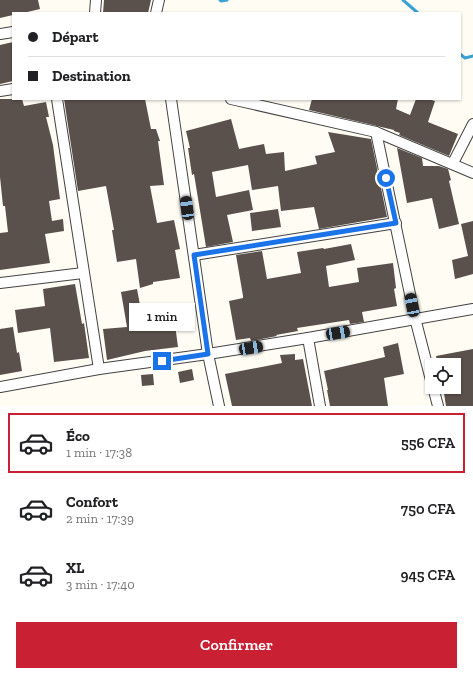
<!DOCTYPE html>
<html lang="fr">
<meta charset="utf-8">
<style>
:root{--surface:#fff;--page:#f2f2f2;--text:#202124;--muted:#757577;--line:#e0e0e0;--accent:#c92034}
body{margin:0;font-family:"Zilla Slab",serif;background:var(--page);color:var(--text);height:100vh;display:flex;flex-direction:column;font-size:15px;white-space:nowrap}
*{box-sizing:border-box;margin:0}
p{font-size:13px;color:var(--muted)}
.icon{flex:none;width:22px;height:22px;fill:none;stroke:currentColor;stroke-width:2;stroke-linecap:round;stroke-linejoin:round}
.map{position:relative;height:406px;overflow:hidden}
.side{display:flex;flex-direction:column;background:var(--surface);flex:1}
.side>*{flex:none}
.hud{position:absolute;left:12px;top:12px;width:449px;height:88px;border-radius:0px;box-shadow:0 1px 3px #0004;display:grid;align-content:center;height:88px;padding:0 16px;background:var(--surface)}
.buttons{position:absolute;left:425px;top:358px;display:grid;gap:8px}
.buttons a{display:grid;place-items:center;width:36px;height:36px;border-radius:0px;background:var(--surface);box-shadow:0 1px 3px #0004;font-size:20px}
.end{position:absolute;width:18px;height:18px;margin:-9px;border:5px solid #1a73e8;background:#fff;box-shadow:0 0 0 2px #fff}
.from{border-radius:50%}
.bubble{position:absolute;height:28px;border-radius:0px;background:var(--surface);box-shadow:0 1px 3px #0004;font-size:13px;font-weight:600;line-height:28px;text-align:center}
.car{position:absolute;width:12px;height:24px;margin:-12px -6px;border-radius:5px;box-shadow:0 0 3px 1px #0007;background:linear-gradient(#222 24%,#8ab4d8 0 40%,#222 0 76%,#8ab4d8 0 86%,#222 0)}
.hud b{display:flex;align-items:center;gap:14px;height:38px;font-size:15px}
.hud b+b{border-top:1px solid var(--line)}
.hud i{width:10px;height:10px;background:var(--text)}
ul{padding:7px 0 0;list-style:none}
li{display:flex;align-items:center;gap:12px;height:60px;margin:0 8px 6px;padding:0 8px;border:2px solid transparent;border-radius:0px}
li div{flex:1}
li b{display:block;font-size:15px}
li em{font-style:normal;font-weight:600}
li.active{border-color:var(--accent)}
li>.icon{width:36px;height:36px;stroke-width:1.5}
.primary-button{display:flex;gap:8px;margin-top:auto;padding:8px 16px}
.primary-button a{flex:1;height:46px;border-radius:0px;background:var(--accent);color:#fff;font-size:16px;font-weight:600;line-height:46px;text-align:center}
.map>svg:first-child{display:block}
</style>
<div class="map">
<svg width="473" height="406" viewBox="0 0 473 406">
<rect width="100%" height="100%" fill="#fffcf4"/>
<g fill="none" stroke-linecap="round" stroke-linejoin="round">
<g stroke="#39a1d4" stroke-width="3">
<polyline points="220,0 221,1 227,0"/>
<polyline points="403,0 418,13"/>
<polyline points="460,54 465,58 473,56"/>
</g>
</g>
<g fill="#5a504c">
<polygon points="0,0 38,0 40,9 23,13 13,13 13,15 0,18"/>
<polygon points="104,0 151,0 148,13 103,13"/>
<polygon points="13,42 13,81 0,84 0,45"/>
<polygon points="0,99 22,99 24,106 46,102 49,117 46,117 53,145 60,199 49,201 52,221 63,219 64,231 45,234 50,263 0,270 0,233 8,232 5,206 3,206 0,177"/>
<polygon points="64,99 145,99 151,129 156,129 160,141 158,141 164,185 150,186 157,223 174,220 180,249 175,250 180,278 153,282 153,284 140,288 136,259 117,262 112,230 114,230 106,186 78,191"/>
<polygon points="312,99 398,99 396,109 410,115 416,99 428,99 435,101 428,122 458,134 449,156 399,135 400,133 394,131 394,130 309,110"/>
<polygon points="231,119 239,149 264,144 266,154 284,152 285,171 317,164 315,156 335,152 328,132 371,139 387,217 319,229 314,207 281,211 278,186 252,190 248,165 212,172 216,197 249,190 253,210 227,215 233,242 206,247 194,174 192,175 188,148 190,148 186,131"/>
<polygon points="397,148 422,158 423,166 439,166 448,169 451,180 449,181 459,224 439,229 432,198 407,203"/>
<polygon points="278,209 281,227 252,231 250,213"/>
<polygon points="473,221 473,274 455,279 452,260 468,256 461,224"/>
<polygon points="351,244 355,260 326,266 329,287 359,282 357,268 393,263 396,288 394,289 397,306 362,312 364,322 350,324 349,320 297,328 298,331 276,335 277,336 251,341 250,338 236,340 229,301 243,298 243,296 236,255 262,251 267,279 301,273 297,252 323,248 324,249"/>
<polygon points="75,284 82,324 84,323 89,358 54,362 50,328 18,333 15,310 45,306 43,289"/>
<polygon points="137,289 143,321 174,317 178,347 145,351 107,360 103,329 127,327 121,292"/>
<polygon points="13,327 17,353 19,352 22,371 0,375 0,329"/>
<polygon points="398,343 404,374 384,378 388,406 330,406 327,390 328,390 324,371 385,357 383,347"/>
<polygon points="473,349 473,406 446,406 443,387 454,387 454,365 438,365 436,356"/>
<polygon points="295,354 295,360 303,359 312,406 232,406 225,374 282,363 280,355"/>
<polygon points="192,369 194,380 180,383 178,372"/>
<polygon points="153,374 154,385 142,386 141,375"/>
</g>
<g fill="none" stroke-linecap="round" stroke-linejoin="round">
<defs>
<g id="minor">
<polyline points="95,13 96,0"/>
<polyline points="156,13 159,0"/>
<polyline points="0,34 13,32"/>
<polyline points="0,91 13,89"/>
<polyline points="57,99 99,369"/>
<polyline points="171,99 208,354 219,406"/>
<polyline points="231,99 376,132 473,173"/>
<polyline points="376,132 415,318 432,384"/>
<polyline points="453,163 473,124"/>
<polyline points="194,255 396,223"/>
<polyline points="0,283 83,273"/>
<polyline points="308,338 320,406"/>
<polyline points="0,387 99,369 208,354 308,338 473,309"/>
<polyline points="433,387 438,406"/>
</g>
</defs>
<use href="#minor" stroke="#434343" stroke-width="12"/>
<use href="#minor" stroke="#fff" stroke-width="10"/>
</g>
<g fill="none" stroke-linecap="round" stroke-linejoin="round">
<polyline stroke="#1a73e8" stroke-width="5" points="162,361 208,354 194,255 396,223 386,178"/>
</g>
</svg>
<div class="buttons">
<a><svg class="icon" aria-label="locate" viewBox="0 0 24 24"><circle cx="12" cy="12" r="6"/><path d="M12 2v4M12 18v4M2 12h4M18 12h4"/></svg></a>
</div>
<i class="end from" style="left:386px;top:178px"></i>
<i class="end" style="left:162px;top:361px"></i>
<div class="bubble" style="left:129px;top:303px;width:66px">1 min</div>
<i class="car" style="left:187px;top:208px;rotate:352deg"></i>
<i class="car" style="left:412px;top:305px;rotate:349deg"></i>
<i class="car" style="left:338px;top:333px;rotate:80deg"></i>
<i class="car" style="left:251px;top:348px;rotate:81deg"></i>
<div class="hud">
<b><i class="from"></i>Départ</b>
<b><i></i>Destination</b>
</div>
</div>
<section class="side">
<ul>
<li class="active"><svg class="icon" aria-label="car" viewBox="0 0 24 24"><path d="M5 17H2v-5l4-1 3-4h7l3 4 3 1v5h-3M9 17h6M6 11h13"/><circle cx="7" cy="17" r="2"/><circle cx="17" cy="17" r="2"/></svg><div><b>Éco</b><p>1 min · 17:38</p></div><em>556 CFA</em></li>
<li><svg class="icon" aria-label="car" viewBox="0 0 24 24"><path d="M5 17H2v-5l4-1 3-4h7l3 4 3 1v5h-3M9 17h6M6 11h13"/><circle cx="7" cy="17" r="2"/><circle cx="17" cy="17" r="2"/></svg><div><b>Confort</b><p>2 min · 17:39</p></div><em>750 CFA</em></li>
<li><svg class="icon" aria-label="car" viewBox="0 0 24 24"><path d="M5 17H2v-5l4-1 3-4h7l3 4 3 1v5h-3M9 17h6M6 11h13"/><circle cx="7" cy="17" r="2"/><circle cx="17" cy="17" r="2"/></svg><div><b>XL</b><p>3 min · 17:40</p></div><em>945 CFA</em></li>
</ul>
<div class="primary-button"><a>Confirmer</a></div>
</section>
